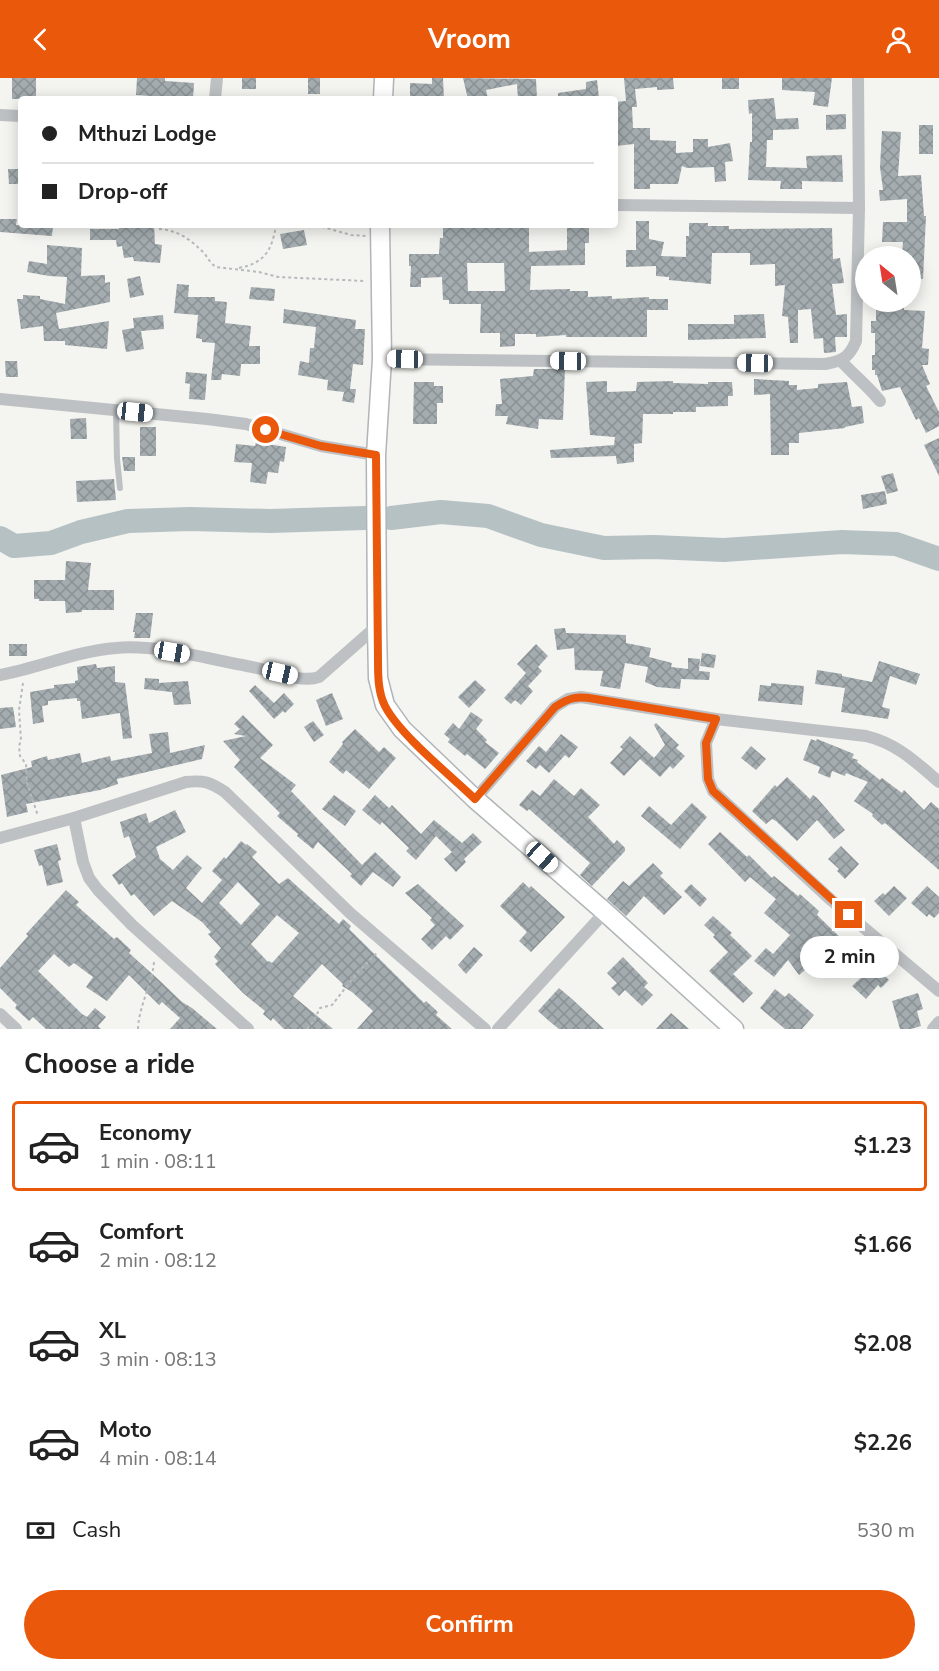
<!DOCTYPE html>
<meta charset="utf-8">
<style>
:root{--surface:#fff;--page:#f6f6f6;--text:#222;--muted:#767676;--line:#e0e0e0;--accent:#ea580c}
body{margin:0;font-family:"Nunito Sans",sans-serif;background:var(--page);color:var(--text);height:100vh;display:flex;flex-direction:column;font-size:22px;white-space:nowrap}
*{box-sizing:border-box;margin:0}
p{font-size:20px;color:var(--muted)}
.icon{flex:none;width:33px;height:33px;fill:none;stroke:currentColor;stroke-width:2;stroke-linecap:round;stroke-linejoin:round}
.map{position:relative;height:951px;overflow:hidden}
.details{display:flex;flex-direction:column;background:var(--surface);flex:1}
.details>*{flex:none}
.guide{position:absolute;left:18px;top:18px;width:600px;height:132px;border-radius:6px;box-shadow:0 3px 15px #0003;display:grid;align-content:center;height:132px;padding:0 24px;background:var(--surface)}
.needle{width:39px;rotate:330deg}
.buttons{position:absolute;left:855px;top:168px;display:grid;gap:12px}
.buttons a{display:grid;place-items:center;width:66px;height:66px;border-radius:50%;background:var(--surface);box-shadow:0 3px 15px #0003;font-size:30px}
.end{position:absolute;width:27px;height:27px;margin:-14px;border:8px solid #ea580c;background:#fff;box-shadow:0 0 0 3px #fff}
.from{border-radius:50%}
.bubble{position:absolute;height:42px;border-radius:21px;background:var(--surface);box-shadow:0 3px 15px #0003;font-size:20px;font-weight:700;line-height:42px;text-align:center}
.car{position:absolute;width:18px;height:36px;margin:-18px -9px;border-radius:8px;box-shadow:0 0 4px 2px #0007;background:linear-gradient(#fff 24%,#345 0 40%,#fff 0 76%,#345 0 86%,#fff 0)}
.guide b{display:flex;align-items:center;gap:21px;height:57px;font-size:22px}
.guide b+b{border-top:2px solid var(--line)}
.guide i{width:15px;height:15px;background:var(--text)}
ul{padding:0;list-style:none}
li{display:flex;align-items:center;gap:18px;height:90px;margin:0 12px 9px;padding:0 12px;border:3px solid transparent;border-radius:6px}
li div{flex:1}
li b{display:block;font-size:22px}
li em{font-style:normal;font-weight:700}
li.current{border-color:var(--accent)}
li>.icon{width:54px;height:54px;stroke-width:1.5}
h2{padding:0 24px;font-size:27px;line-height:72px}
.pay{display:flex;align-items:center;gap:15px;height:66px;padding:0 24px;font-size:22px}
.pay p{margin-inline-start:auto}
.cta{display:flex;gap:12px;margin-top:auto;padding:12px 24px}
.cta a{flex:1;height:69px;border-radius:36px;background:var(--accent);color:#fff;font-size:24px;font-weight:700;line-height:69px;text-align:center}
header{display:flex;justify-content:space-between;align-items:center;height:78px;padding:0 24px;background:var(--accent);color:#fff;font-size:27px;font-weight:700}
.map>svg:first-child{display:block}
</style>
<header><svg class="icon" aria-label="back" viewBox="0 0 24 24"><path d="M15 5l-7 7 7 7"/></svg>Vroom<svg class="icon" aria-label="person" viewBox="0 0 24 24"><circle cx="12" cy="8" r="4"/><path d="M4 21q1-7 8-7t8 7"/></svg></header>
<div class="map">
<svg width="939" height="951" viewBox="0 0 939 951">
<defs>
<pattern id="building-cross-hatch" width="8" height="8" patternUnits="userSpaceOnUse" patternTransform="scale(1.5)"><rect width="8" height="8" fill="#a4acb0"/><path d="M0 0l8 8M0 8l8-8" fill="none" stroke="#899194"/></pattern>
</defs>
<rect width="100%" height="100%" fill="#f4f4f0"/>
<g fill="none" stroke-linecap="round" stroke-linejoin="round">
<g stroke="#b6c1c4" stroke-width="24">
<polyline points="391,440 441,434 488,438 541,457 604,470 654,469 724,472 842,464 896,466 939,481"/>
<polyline points="0,460 14,468 51,465 81,454 128,443 190,441 270,443 365,440"/>
</g>
</g>
<g fill="url(#building-cross-hatch)" fill-rule="evenodd">
<rect x="12" y="0" width="24" height="21"/>
<polygon points="137,0 165,0 165,3 194,5 193,21 136,17"/>
<rect x="242" y="0" width="14" height="11"/>
<rect x="308" y="0" width="12" height="16"/>
<polygon points="432,0 443,0 444,21 410,21 410,5 432,6"/>
<polygon points="463,0 536,1 537,21 518,21 517,6 486,12 488,21 468,21"/>
<polygon points="624,0 673,0 674,11 657,12 657,9 635,11 637,29 632,29 633,50 650,50 650,62 676,63 676,75 693,74 693,61 708,61 708,69 730,65 733,83 725,84 726,103 715,104 714,89 687,90 682,88 678,106 650,106 650,111 634,111 634,66 615,68 615,24 626,23"/>
<rect x="722" y="0" width="17" height="11"/>
<polygon points="782,0 832,0 828,29 813,27 815,14 782,12"/>
<polygon points="597,2 599,20 558,21 558,15 586,11 586,4"/>
<polygon points="774,20 776,41 798,40 799,51 773,52 773,62 767,62 766,89 807,90 806,78 842,77 843,104 802,103 802,111 780,111 781,103 748,102 750,64 752,64 752,35 749,36 748,22"/>
<polygon points="846,36 846,51 826,52 826,37"/>
<rect x="919" y="47" width="14" height="29"/>
<polygon points="882,53 901,54 898,98 921,97 924,138 926,138 923,201 910,200 910,178 902,178 903,164 882,164 883,144 907,144 907,121 880,123 879,112 883,112 880,89"/>
<polygon points="8,91 21,91 21,106 9,106"/>
<polygon points="0,141 17,141 16,147 53,148 52,158 0,154"/>
<polygon points="636,143 649,143 649,161 664,164 661,178 686,179 686,158 689,158 689,145 708,145 708,148 729,148 729,151 832,150 833,181 840,180 844,205 832,206 836,237 847,236 847,259 835,259 836,274 824,275 823,260 814,261 811,231 798,232 798,265 790,265 788,239 782,238 785,207 775,208 775,186 750,187 750,175 712,175 711,206 669,202 669,199 656,198 656,188 626,189 626,172 636,172"/>
<polygon points="119,147 154,147 155,166 162,167 160,185 134,183 133,179 124,180 122,168 117,169 116,162 90,162 90,151 119,151"/>
<path d="M443,147H482L483,149L529,147V174L567,172V147H589V165H585V187L531,188L530,212L570,211V213H588V219L612,218V221L649,219V221H668V232H647V259H566V257L536,259V256H515V268L500,269V255H480L481,226H449V222H443L442,199L421,200V209H410L411,188H409V176H439L440,160H443ZM467,185H504L505,213H468Z"/>
<polygon points="304,152 307,167 283,171 280,156"/>
<polygon points="47,167 82,170 81,198 105,197 105,205 110,204 110,224 56,235 59,251 109,243 107,271 65,267 65,263 44,263 43,248 21,251 17,221 23,221 23,217 40,218 40,221 65,226 67,199 49,198 27,194 29,183 47,186"/>
<polygon points="140,198 144,217 130,220 127,201"/>
<polygon points="177,206 189,207 188,219 215,219 215,223 227,224 225,245 251,248 249,268 260,268 260,286 241,286 240,298 222,296 221,302 211,302 215,265 202,264 202,261 196,260 198,237 174,235"/>
<polygon points="251,209 275,211 274,223 249,221"/>
<polygon points="876,227 904,228 904,232 925,233 922,270 929,271 928,287 922,287 930,306 926,308 939,334 939,348 926,355 919,340 916,342 900,309 882,313 877,297 875,297 875,292 872,292 872,277 875,277 875,255 871,255 871,243 876,243"/>
<polygon points="284,231 356,242 355,251 365,251 363,287 353,286 350,311 356,311 354,325 342,323 344,314 327,312 328,302 298,297 300,283 309,285 310,270 314,270 316,249 283,245"/>
<polygon points="764,236 766,260 688,262 688,246 734,246 734,237"/>
<polygon points="163,237 164,251 141,253 144,271 126,274 122,252 134,250 133,240"/>
<polygon points="5,283 17,283 18,299 6,299"/>
<polygon points="534,291 565,291 563,342 539,341 538,351 506,346 508,338 495,338 496,326 502,326 500,301 533,298"/>
<polygon points="186,294 207,296 205,322 189,321 190,306 185,305"/>
<polygon points="754,301 789,303 789,307 797,307 797,312 818,310 818,306 847,304 852,329 862,328 864,345 845,349 845,350 799,355 799,365 789,365 789,377 771,377 770,316 754,317"/>
<polygon points="607,303 607,314 636,313 637,304 673,303 673,305 708,306 708,304 732,304 733,318 728,318 728,328 696,329 696,334 673,334 673,336 643,336 642,365 634,366 634,384 617,386 616,378 551,380 550,372 614,367 615,359 590,357 586,304"/>
<polygon points="414,304 434,304 434,308 443,308 443,325 437,325 437,346 413,346"/>
<polygon points="86,340 87,361 71,361 70,341"/>
<rect x="140" y="349" width="16" height="29"/>
<polygon points="939,360 939,398 924,367"/>
<polygon points="256,364 286,369 284,384 280,383 278,395 268,394 266,406 250,404 252,385 234,384 236,366 255,368"/>
<polygon points="122,379 135,379 135,393 124,393"/>
<polygon points="893,395 898,413 887,416 881,398"/>
<polygon points="114,401 116,422 77,424 76,403"/>
<polygon points="885,413 887,426 863,431 861,417"/>
<polygon points="66,483 91,485 88,512 114,512 114,532 82,532 82,534 66,535 65,523 39,523 39,521 34,521 34,502 65,502"/>
<polygon points="136,535 153,535 150,560 134,560 135,554 133,554"/>
<polygon points="565,550 566,555 626,557 626,565 651,570 649,579 672,585 671,589 688,591 688,580 700,581 699,593 710,594 709,602 681,601 680,611 657,609 645,604 648,589 625,585 620,611 600,608 603,593 575,592 574,570 557,572 554,551"/>
<rect x="9" y="566" width="18" height="12"/>
<polygon points="536,566 548,578 538,589 542,593 528,608 533,613 521,627 515,622 511,626 504,620 526,595 517,586"/>
<polygon points="702,575 716,577 714,590 700,588"/>
<polygon points="879,583 920,596 916,607 890,598 882,629 890,631 888,641 841,634 845,610 815,606 817,592 842,596 842,598 872,604"/>
<polygon points="96,586 97,590 115,588 115,604 125,605 132,660 123,661 120,635 82,641 80,623 77,623 77,620 48,623 48,627 42,628 44,644 33,646 30,614 54,610 54,607 75,605 75,603 78,602 77,589"/>
<polygon points="145,600 159,601 159,605 188,603 191,626 174,627 172,614 144,611"/>
<polygon points="475,602 486,612 469,630 458,619"/>
<polygon points="771,605 804,608 802,627 758,623 760,607 771,608"/>
<polygon points="255,607 274,625 284,615 294,626 285,635 283,633 274,641 249,613"/>
<polygon points="332,615 343,641 326,648 316,622"/>
<polygon points="13,629 16,649 0,651 0,630"/>
<polygon points="471,634 483,642 476,651 487,662 485,664 499,675 485,691 467,676 465,678 448,664 450,661 444,656 453,645 459,651"/>
<polygon points="243,637 273,667 260,680 296,707 291,713 362,787 375,774 398,796 401,799 393,809 373,794 361,808 350,798 352,796 318,764 313,771 297,758 298,756 277,738 280,735 234,689 240,682 223,663 246,658 234,656 240,651 234,646"/>
<polygon points="313,643 324,657 314,664 304,649"/>
<polygon points="656,645 679,667 676,670 685,678 673,691 670,688 660,699 640,681 624,698 610,685 623,671 620,669 630,658 654,680 665,667 654,647"/>
<polygon points="355,651 379,674 384,669 396,680 369,711 346,692 343,696 329,684 343,666 342,664"/>
<polygon points="168,654 170,675 205,667 202,681 117,701 118,706 100,712 26,726 28,734 7,739 1,697 32,689 31,683 47,678 48,682 80,675 82,685 110,678 111,683 152,675 149,656"/>
<polygon points="561,656 578,669 569,680 565,677 549,695 540,687 536,691 526,683 539,668 546,674"/>
<polygon points="811,661 816,663 817,661 854,676 852,680 858,682 857,684 880,702 882,700 902,715 904,712 924,732 931,724 939,731 939,792 885,745 882,747 872,738 873,736 854,723 868,704 846,695 845,698 832,693 830,700 818,695 820,689 803,682"/>
<polygon points="751,668 766,681 756,692 741,680"/>
<polygon points="787,699 810,721 813,717 817,720 845,752 834,761 817,742 797,763 776,743 772,741 766,746 752,733 775,707 777,709"/>
<polygon points="554,701 574,718 581,710 600,727 588,739 614,766 617,762 625,770 625,773 592,808 580,797 590,785 529,731 527,733 519,727 532,712 540,718"/>
<polygon points="334,717 356,733 345,748 322,731"/>
<polygon points="375,717 389,730 392,727 421,756 434,742 462,765 473,755 482,764 464,781 466,784 456,794 444,781 452,774 436,758 416,782 406,773 409,770 382,744 380,747 362,732"/>
<polygon points="692,725 707,739 680,771 641,738 649,728 671,747"/>
<path d="M175,732L186,754L156,769L160,781L173,792L187,777L202,790L186,810L202,825L222,802L212,793L224,779L226,781L241,763L246,767L247,766L257,774L252,779L279,806L288,800L339,846L343,841L351,848L349,851L424,925L426,923L438,934L436,937L452,951H357L373,933L352,914L342,908L343,906L322,886L293,918L333,951H284L273,940L271,943L263,936L265,933L243,915L215,886L218,883L214,879L221,870L208,856L211,854L202,844L172,823L154,838L134,816L131,818L122,805L119,807L112,797L136,779L129,758L124,760L120,744L146,735L149,745ZM238,804L260,826L241,847L219,825ZM277,837L299,855L272,885L269,883L268,884L251,866Z"/>
<polygon points="720,754 747,779 749,777 772,800 774,798 798,818 800,816 819,833 817,837 848,867 850,865 889,902 881,910 878,907 866,921 852,908 864,897 835,871 820,886 816,883 799,897 788,882 774,899 754,883 766,870 773,876 790,857 764,835 776,821 750,799 745,804 708,766"/>
<polygon points="57,766 61,782 58,783 63,804 47,808 42,787 39,788 34,772"/>
<polygon points="841,768 859,786 845,801 837,793 839,791 828,781"/>
<polygon points="653,785 663,795 660,798 682,819 664,837 644,818 626,838 607,821 623,803 629,808"/>
<polygon points="523,804 529,810 531,808 565,839 531,874 519,863 527,854 500,828"/>
<polygon points="418,806 464,848 450,862 446,858 432,872 421,861 435,847 430,842 432,840 405,815"/>
<polygon points="691,806 707,821 700,829 684,813"/>
<polygon points="894,808 907,820 889,838 874,823 883,815 885,817"/>
<polygon points="927,808 939,819 939,835 934,840 929,836 927,839 911,825"/>
<polygon points="66,812 79,824 76,827 114,861 117,859 131,872 129,875 159,902 182,924 192,930 217,951 170,951 180,940 162,924 159,927 129,897 107,923 86,909 93,899 74,885 69,889 54,876 38,893 82,936 87,939 95,930 106,939 98,948 101,951 46,951 33,939 29,943 15,930 17,927 0,910 0,890 28,858 26,856"/>
<polygon points="713,838 732,855 730,857 752,878 733,896 753,915 743,925 709,893 728,874 713,859 715,857 704,847"/>
<polygon points="474,869 483,877 466,896 458,887"/>
<polygon points="623,879 648,905 644,909 653,917 642,928 625,912 619,918 611,910 617,905 607,895"/>
<polygon points="559,910 572,921 604,951 559,951 549,943 538,933"/>
<polygon points="775,911 785,919 789,915 814,937 802,951 785,951 760,930"/>
<polygon points="918,915 923,931 917,933 921,948 911,951 900,951 892,923"/>
<polygon points="671,935 689,951 656,951"/>
</g>
<g fill="none" stroke-linecap="round" stroke-linejoin="round">
<defs>
<g id="secondary">
<polyline points="383,21 384,0"/>
<polyline points="380,147 382,281 376,377 377,548 378,600 385,627 402,651 475,721 605,834 734,951"/>
</g>
</defs>
<use href="#secondary" stroke="#b0b5b8" stroke-width="21"/>
<g stroke="#b7babc" stroke-width="2" stroke-dasharray="3 3" stroke-linecap="butt">
<polyline points="316,147 351,157 366,158"/>
<path d="M159,151C178,152 191,162 204,175C208,180 210,185 216,189L259,194L278,199L365,203"/>
<path d="M239,190C265,185 272,172 276,147"/>
<polyline points="23,605 19,632 21,662 19,668 20,678 26,686 27,705 38,738"/>
<path d="M138,951C139,927 152,907 154,884"/>
<polyline points="307,951 313,944 320,930 332,927 358,894 378,874"/>
</g>
<polyline stroke="#bdc1c4" stroke-width="6" points="116,332 117,381 120,410"/>
<g stroke="#bdc1c4" stroke-width="12">
<polyline points="215,21 217,0"/>
<polyline points="0,37 21,38"/>
<polyline points="615,127 859,130"/>
<path d="M382,281L825,286C842,283 849,280 856,263L859,130L858,0"/>
<path d="M841,283C854,297 868,308 880,323"/>
<polyline points="0,321 207,341 246,346 321,368 376,377"/>
<path d="M0,597C39,590 76,573 116,570C156,566 208,581 247,588C267,591 301,606 319,599L377,548"/>
<polyline points="716,641 706,665 708,701 713,713 831,822 939,913"/>
<path d="M475,721L555,629L568,621L581,619L716,641L866,658C896,665 916,684 939,704"/>
<polyline points="74,740 83,784 89,800 98,812 132,847 248,951"/>
<path d="M0,760L74,740L186,704C204,702 210,704 225,714L350,835L485,951"/>
<polyline points="0,936 16,951"/>
<polyline points="498,951 605,834"/>
<polyline points="933,951 939,944"/>
</g>
<use href="#secondary" stroke="#fff" stroke-width="18"/>
</g>
<g fill="none" stroke-linecap="round" stroke-linejoin="round">
<path stroke="#ea580c" stroke-width="8" d="M266,352L321,368L376,377L378,582C378,598 378,614 385,628C400,657 449,696 475,721L555,629C570,619 577,618 595,621L716,641L706,665L708,701L713,713L849,837"/>
</g>
</svg>
<div class="buttons">
<a><svg class="needle" viewBox="-14 -14 28 28"><path d="M0-13l5 13h-10z" fill="#e53935"/><path d="M0 13l5-13h-10z" fill="#767676"/></svg></a>
</div>
<i class="end from" style="left:266px;top:352px"></i>
<i class="end" style="left:849px;top:837px"></i>
<div class="bubble" style="left:800px;top:858px;width:99px">2 min</div>
<i class="car" style="left:405px;top:281px;rotate:271deg"></i>
<i class="car" style="left:568px;top:283px;rotate:271deg"></i>
<i class="car" style="left:755px;top:285px;rotate:271deg"></i>
<i class="car" style="left:135px;top:334px;rotate:96deg"></i>
<i class="car" style="left:172px;top:574px;rotate:100deg"></i>
<i class="car" style="left:280px;top:595px;rotate:103deg"></i>
<i class="car" style="left:542px;top:779px;rotate:132deg"></i>
<div class="guide">
<b><i class="from"></i>Mthuzi Lodge</b>
<b><i></i>Drop-off</b>
</div>
</div>
<section class="details">
<h2>Choose a ride</h2>
<ul>
<li class="current"><svg class="icon" aria-label="car" viewBox="0 0 24 24"><path d="M5 17H2v-5l4-1 3-4h7l3 4 3 1v5h-3M9 17h6M6 11h13"/><circle cx="7" cy="17" r="2"/><circle cx="17" cy="17" r="2"/></svg><div><b>Economy</b><p>1 min · 08:11</p></div><em>$1.23</em></li>
<li><svg class="icon" aria-label="car" viewBox="0 0 24 24"><path d="M5 17H2v-5l4-1 3-4h7l3 4 3 1v5h-3M9 17h6M6 11h13"/><circle cx="7" cy="17" r="2"/><circle cx="17" cy="17" r="2"/></svg><div><b>Comfort</b><p>2 min · 08:12</p></div><em>$1.66</em></li>
<li><svg class="icon" aria-label="car" viewBox="0 0 24 24"><path d="M5 17H2v-5l4-1 3-4h7l3 4 3 1v5h-3M9 17h6M6 11h13"/><circle cx="7" cy="17" r="2"/><circle cx="17" cy="17" r="2"/></svg><div><b>XL</b><p>3 min · 08:13</p></div><em>$2.08</em></li>
<li><svg class="icon" aria-label="car" viewBox="0 0 24 24"><path d="M5 17H2v-5l4-1 3-4h7l3 4 3 1v5h-3M9 17h6M6 11h13"/><circle cx="7" cy="17" r="2"/><circle cx="17" cy="17" r="2"/></svg><div><b>Moto</b><p>4 min · 08:14</p></div><em>$2.26</em></li>
</ul>
<div class="pay"><svg class="icon" aria-label="cash" viewBox="0 0 24 24"><path d="M3 7h18v10H3z"/><circle cx="12" cy="12" r="2"/></svg>Cash<p>530 m</p></div>
<div class="cta"><a>Confirm</a></div>
</section>
